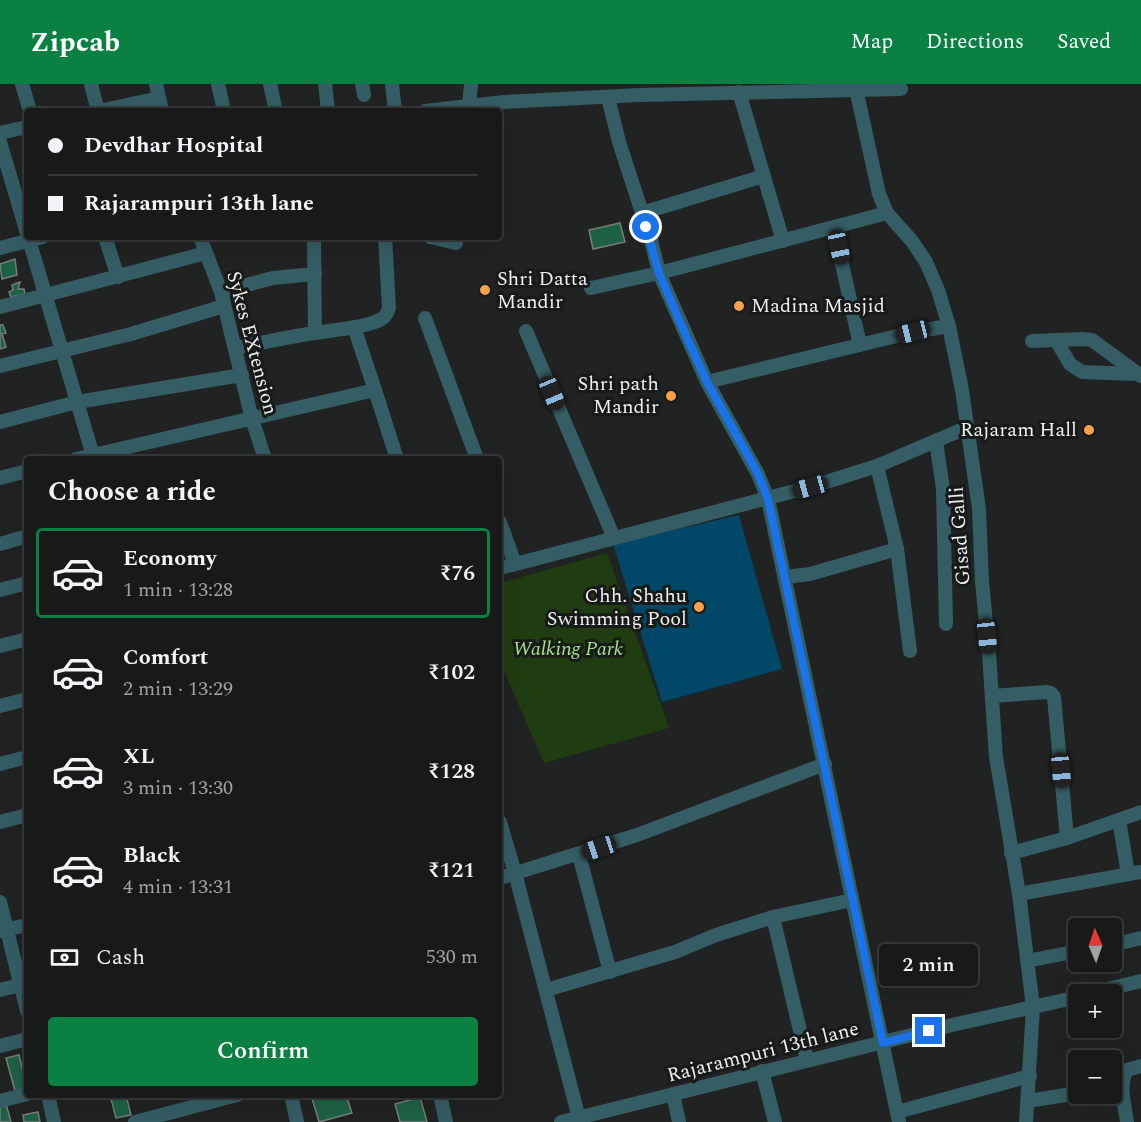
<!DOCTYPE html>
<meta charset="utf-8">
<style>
:root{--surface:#181a1a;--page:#252727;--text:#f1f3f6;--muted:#9fa1a2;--line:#363839;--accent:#0b8043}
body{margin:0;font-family:Spectral,serif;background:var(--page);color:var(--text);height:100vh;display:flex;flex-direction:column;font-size:22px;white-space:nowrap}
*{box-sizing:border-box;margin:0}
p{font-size:20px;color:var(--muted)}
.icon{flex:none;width:33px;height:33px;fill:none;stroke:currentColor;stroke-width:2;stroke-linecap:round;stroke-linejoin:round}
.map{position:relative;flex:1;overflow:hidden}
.details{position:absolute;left:24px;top:372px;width:478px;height:642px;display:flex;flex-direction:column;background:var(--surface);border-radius:6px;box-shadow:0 6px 24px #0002,0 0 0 2px var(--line)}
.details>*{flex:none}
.top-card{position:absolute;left:24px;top:24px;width:478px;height:132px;border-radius:6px;box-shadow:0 6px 24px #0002,0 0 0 2px var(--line);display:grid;align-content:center;height:132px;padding:0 24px;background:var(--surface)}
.needle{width:39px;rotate:358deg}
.fabs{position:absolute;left:1068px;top:834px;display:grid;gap:12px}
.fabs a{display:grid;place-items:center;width:54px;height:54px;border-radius:6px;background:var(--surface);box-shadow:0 6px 24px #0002,0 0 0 2px var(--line);font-size:30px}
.end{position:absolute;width:27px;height:27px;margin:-14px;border:8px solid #1a73e8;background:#fff;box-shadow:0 0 0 3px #fff}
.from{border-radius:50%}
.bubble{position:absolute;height:42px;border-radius:6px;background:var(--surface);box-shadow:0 6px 24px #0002,0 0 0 2px var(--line);font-size:20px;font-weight:600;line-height:42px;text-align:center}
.car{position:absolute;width:18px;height:36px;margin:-18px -9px;border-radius:8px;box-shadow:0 0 4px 2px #0007;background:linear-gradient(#222 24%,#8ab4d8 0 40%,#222 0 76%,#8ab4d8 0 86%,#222 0)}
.top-card b{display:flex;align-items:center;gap:21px;height:57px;font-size:22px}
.top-card b+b{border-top:2px solid var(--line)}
.top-card i{width:15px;height:15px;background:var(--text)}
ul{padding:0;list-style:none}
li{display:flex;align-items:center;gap:18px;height:90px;margin:0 12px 9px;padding:0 12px;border:3px solid transparent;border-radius:6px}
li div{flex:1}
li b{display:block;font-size:22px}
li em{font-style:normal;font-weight:600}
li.active{border-color:var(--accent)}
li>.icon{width:54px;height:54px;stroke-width:1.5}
h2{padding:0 24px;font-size:27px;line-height:72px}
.pay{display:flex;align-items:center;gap:15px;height:66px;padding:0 24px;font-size:22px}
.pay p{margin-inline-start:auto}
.button{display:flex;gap:12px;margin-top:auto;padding:12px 24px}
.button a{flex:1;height:69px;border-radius:6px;background:var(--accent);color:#fff;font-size:24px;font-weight:600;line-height:69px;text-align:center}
header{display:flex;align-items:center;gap:36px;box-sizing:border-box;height:84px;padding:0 30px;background:var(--accent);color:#fff}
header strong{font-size:28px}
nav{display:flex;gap:33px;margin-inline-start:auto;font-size:21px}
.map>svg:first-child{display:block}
</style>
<header>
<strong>Zipcab</strong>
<nav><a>Map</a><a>Directions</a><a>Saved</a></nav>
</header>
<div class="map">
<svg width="1141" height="1038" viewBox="0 0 1141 1038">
<rect width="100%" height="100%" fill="#202322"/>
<polygon fill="#203d11" points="607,469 669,644 544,679 500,578 500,499"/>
<polygon fill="#004768" points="739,431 782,585 662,618 613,460"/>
<g fill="#1e6245" stroke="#797c7a" stroke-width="1.5">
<polygon points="620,139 625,158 593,165 589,146"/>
<polygon points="15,175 17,191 2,195 0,180"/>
<polygon points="20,198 18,205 24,205 25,210 11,213 9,208 13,206 12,201"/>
<polygon points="0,241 3,241 6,249 2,250 6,263 0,265"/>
<polygon points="19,971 27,1004 15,1007 6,974"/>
<polygon points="110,1011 126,1011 131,1031 116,1034"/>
<polygon points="311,1011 346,1011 352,1029 319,1038"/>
<polygon points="420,1013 427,1038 400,1038 395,1020"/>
<polygon points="6,1020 11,1038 0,1038 0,1021"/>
<polygon points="38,1028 40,1038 24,1038 23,1031"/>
</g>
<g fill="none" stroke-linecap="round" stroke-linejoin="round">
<g stroke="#355d65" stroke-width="14">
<polyline points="22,0 30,27"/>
<polyline points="91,0 98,27"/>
<polyline points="156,0 162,27"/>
<polyline points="218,0 224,27"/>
<polyline points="270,0 276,27"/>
<polyline points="325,0 328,27"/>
<polyline points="362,0 364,11"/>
<polyline points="392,0 395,27"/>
<polyline points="855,0 879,110 887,129 912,157 926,178 938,206 949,242 962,306 979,425 982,498 989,570 996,673 1019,810 1033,923 1026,1038"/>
<polyline points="739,8 783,157"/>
<polyline points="608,13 619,58 651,156 659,189 707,298 758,390 768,415 899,1038"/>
<polyline points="469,22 471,0"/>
<polyline points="99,27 159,14"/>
<polyline points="425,27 504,18 639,11 901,5"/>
<polyline points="0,49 27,43"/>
<polyline points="0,58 94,375"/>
<polyline points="642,129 764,92"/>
<polyline points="834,144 860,261"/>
<polyline points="105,153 118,193"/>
<polyline points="200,153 221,208 252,335 265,375"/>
<polyline points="314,153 315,249"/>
<polyline points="430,153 456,159"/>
<polyline points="0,164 43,153"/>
<polyline points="591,204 659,189 887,129"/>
<polyline points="221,208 273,194 315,190"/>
<polyline points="0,223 206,169"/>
<polyline points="425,234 477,375"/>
<polyline points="354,243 375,306"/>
<polyline points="526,247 614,454"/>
<polyline points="1056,256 1070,280 1082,288 1135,290"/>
<polyline points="1032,257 1082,255 1092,256 1141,292"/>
<path d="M235,264C261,259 288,253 314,249C332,246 368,244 383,234C387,231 388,228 389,223L385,153"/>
<polyline points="0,282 131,250 224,222"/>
<polyline points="707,298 913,248 949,242"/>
<polyline points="0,338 77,318 242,291"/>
<polyline points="936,357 943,405 946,540"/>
<polyline points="76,375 375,306 397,375"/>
<polyline points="877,382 897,465 910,567"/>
<polyline points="0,394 27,387"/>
<polyline points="500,438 515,480"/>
<polyline points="0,460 27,452"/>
<polyline points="500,484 810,403 877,382 968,343"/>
<polyline points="786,493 810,490 897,465"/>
<polyline points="0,506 27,499"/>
<polyline points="0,562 27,555"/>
<polyline points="992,612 1047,608 1051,609 1054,613 1067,754"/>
<polyline points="0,622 27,615"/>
<polyline points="0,680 27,673"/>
<polyline points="1119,736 1128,790"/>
<polyline points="0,738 27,731"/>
<polyline points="500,738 515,789 580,1038"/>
<polyline points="1011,769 1067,754 1141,728"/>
<polyline points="579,771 610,888"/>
<polyline points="500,794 637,751 825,680"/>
<polyline points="1019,810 1141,788"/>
<polyline points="0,818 27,927"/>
<polyline points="773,833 807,976"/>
<polyline points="0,847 27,841"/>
<polyline points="1112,861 1141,854"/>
<polyline points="1027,877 1078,867"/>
<polyline points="0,906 20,901"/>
<polyline points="546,906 675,868 716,851 773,833 852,816"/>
<polyline points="1086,910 1141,897"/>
<polyline points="0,962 27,955"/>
<polyline points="762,987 775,1038"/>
<polyline points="673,1010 679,1038"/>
<polyline points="48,1011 54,1038"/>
<polyline points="291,1011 297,1038"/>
<polyline points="440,1011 446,1038"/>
<polyline points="0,1017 27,1010"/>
<polyline points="1028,1017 1078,1009"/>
<polyline points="897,1028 1030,992"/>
<polyline points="135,1038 237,1011"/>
<polyline points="561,1038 952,941 1078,913"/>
<path d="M1127,1038C1125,1021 1118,1002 1127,986L1141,982"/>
</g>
</g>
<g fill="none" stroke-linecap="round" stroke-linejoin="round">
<polyline stroke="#1a73e8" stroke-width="8" points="646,143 659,189 680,238 707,298 758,390 768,415 883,959 929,947"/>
</g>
<g fill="#f8a04b" stroke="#171a19" stroke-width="2">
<circle cx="485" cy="206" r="6"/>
<circle cx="739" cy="222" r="6"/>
<circle cx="671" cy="312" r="6"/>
<circle cx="1089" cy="346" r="6"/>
<circle cx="699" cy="523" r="6"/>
</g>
<g text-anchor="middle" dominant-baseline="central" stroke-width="6" stroke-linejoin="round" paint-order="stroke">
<g font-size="20" fill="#ecefee" stroke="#171a19" text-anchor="end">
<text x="497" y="195" text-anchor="start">Shri Datta<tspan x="497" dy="23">Mandir</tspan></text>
<text x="751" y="222" text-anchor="start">Madina Masjid</text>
<text x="659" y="300">Shri path<tspan x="659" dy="23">Mandir</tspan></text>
<text x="1077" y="346">Rajaram Hall</text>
<text x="687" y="512">Chh. Shahu<tspan x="687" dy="23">Swimming Pool</tspan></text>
</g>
<g font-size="20" fill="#ecefee" stroke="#171a19">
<text transform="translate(252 259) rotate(75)">Sykes EXtension</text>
<text transform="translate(960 452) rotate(-94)">Gisad Galli</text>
<text transform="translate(763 968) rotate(-14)">Rajarampuri 13th lane</text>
</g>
<g font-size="20" font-style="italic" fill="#a4e289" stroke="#171a19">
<text x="568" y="565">Walking Park</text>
</g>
</g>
</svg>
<div class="fabs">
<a><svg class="needle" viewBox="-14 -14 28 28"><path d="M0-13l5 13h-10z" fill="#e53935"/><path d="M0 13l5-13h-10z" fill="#9fa1a2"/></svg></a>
<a>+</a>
<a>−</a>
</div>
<i class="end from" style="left:646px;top:143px"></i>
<i class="end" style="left:929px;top:947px"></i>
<div class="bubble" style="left:879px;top:860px;width:99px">2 min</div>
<i class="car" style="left:839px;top:163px;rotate:168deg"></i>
<i class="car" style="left:913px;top:248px;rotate:256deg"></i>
<i class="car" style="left:552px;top:309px;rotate:157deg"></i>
<i class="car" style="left:810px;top:403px;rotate:255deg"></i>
<i class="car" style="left:987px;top:552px;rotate:174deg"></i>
<i class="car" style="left:1061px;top:686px;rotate:175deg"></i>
<i class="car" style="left:599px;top:764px;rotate:252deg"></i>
<div class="top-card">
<b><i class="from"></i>Devdhar Hospital</b>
<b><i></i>Rajarampuri 13th lane</b>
</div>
<section class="details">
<h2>Choose a ride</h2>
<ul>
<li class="active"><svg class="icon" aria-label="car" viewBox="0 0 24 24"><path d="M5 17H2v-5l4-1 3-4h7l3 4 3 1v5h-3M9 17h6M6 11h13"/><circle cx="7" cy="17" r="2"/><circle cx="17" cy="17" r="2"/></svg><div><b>Economy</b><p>1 min · 13:28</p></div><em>₹76</em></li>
<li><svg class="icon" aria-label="car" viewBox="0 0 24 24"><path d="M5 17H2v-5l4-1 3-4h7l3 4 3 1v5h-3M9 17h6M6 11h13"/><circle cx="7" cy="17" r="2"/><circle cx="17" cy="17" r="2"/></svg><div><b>Comfort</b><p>2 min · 13:29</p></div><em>₹102</em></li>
<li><svg class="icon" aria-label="car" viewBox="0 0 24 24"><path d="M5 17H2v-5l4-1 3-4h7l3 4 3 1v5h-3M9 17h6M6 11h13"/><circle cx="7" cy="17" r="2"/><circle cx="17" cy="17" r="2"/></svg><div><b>XL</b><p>3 min · 13:30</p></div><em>₹128</em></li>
<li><svg class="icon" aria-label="car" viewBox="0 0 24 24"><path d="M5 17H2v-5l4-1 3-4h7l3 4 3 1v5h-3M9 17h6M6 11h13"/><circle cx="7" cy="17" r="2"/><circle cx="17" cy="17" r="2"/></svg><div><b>Black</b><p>4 min · 13:31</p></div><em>₹121</em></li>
</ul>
<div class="pay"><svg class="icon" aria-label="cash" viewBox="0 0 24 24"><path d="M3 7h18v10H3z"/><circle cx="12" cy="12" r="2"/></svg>Cash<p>530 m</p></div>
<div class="button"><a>Confirm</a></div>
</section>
</div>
